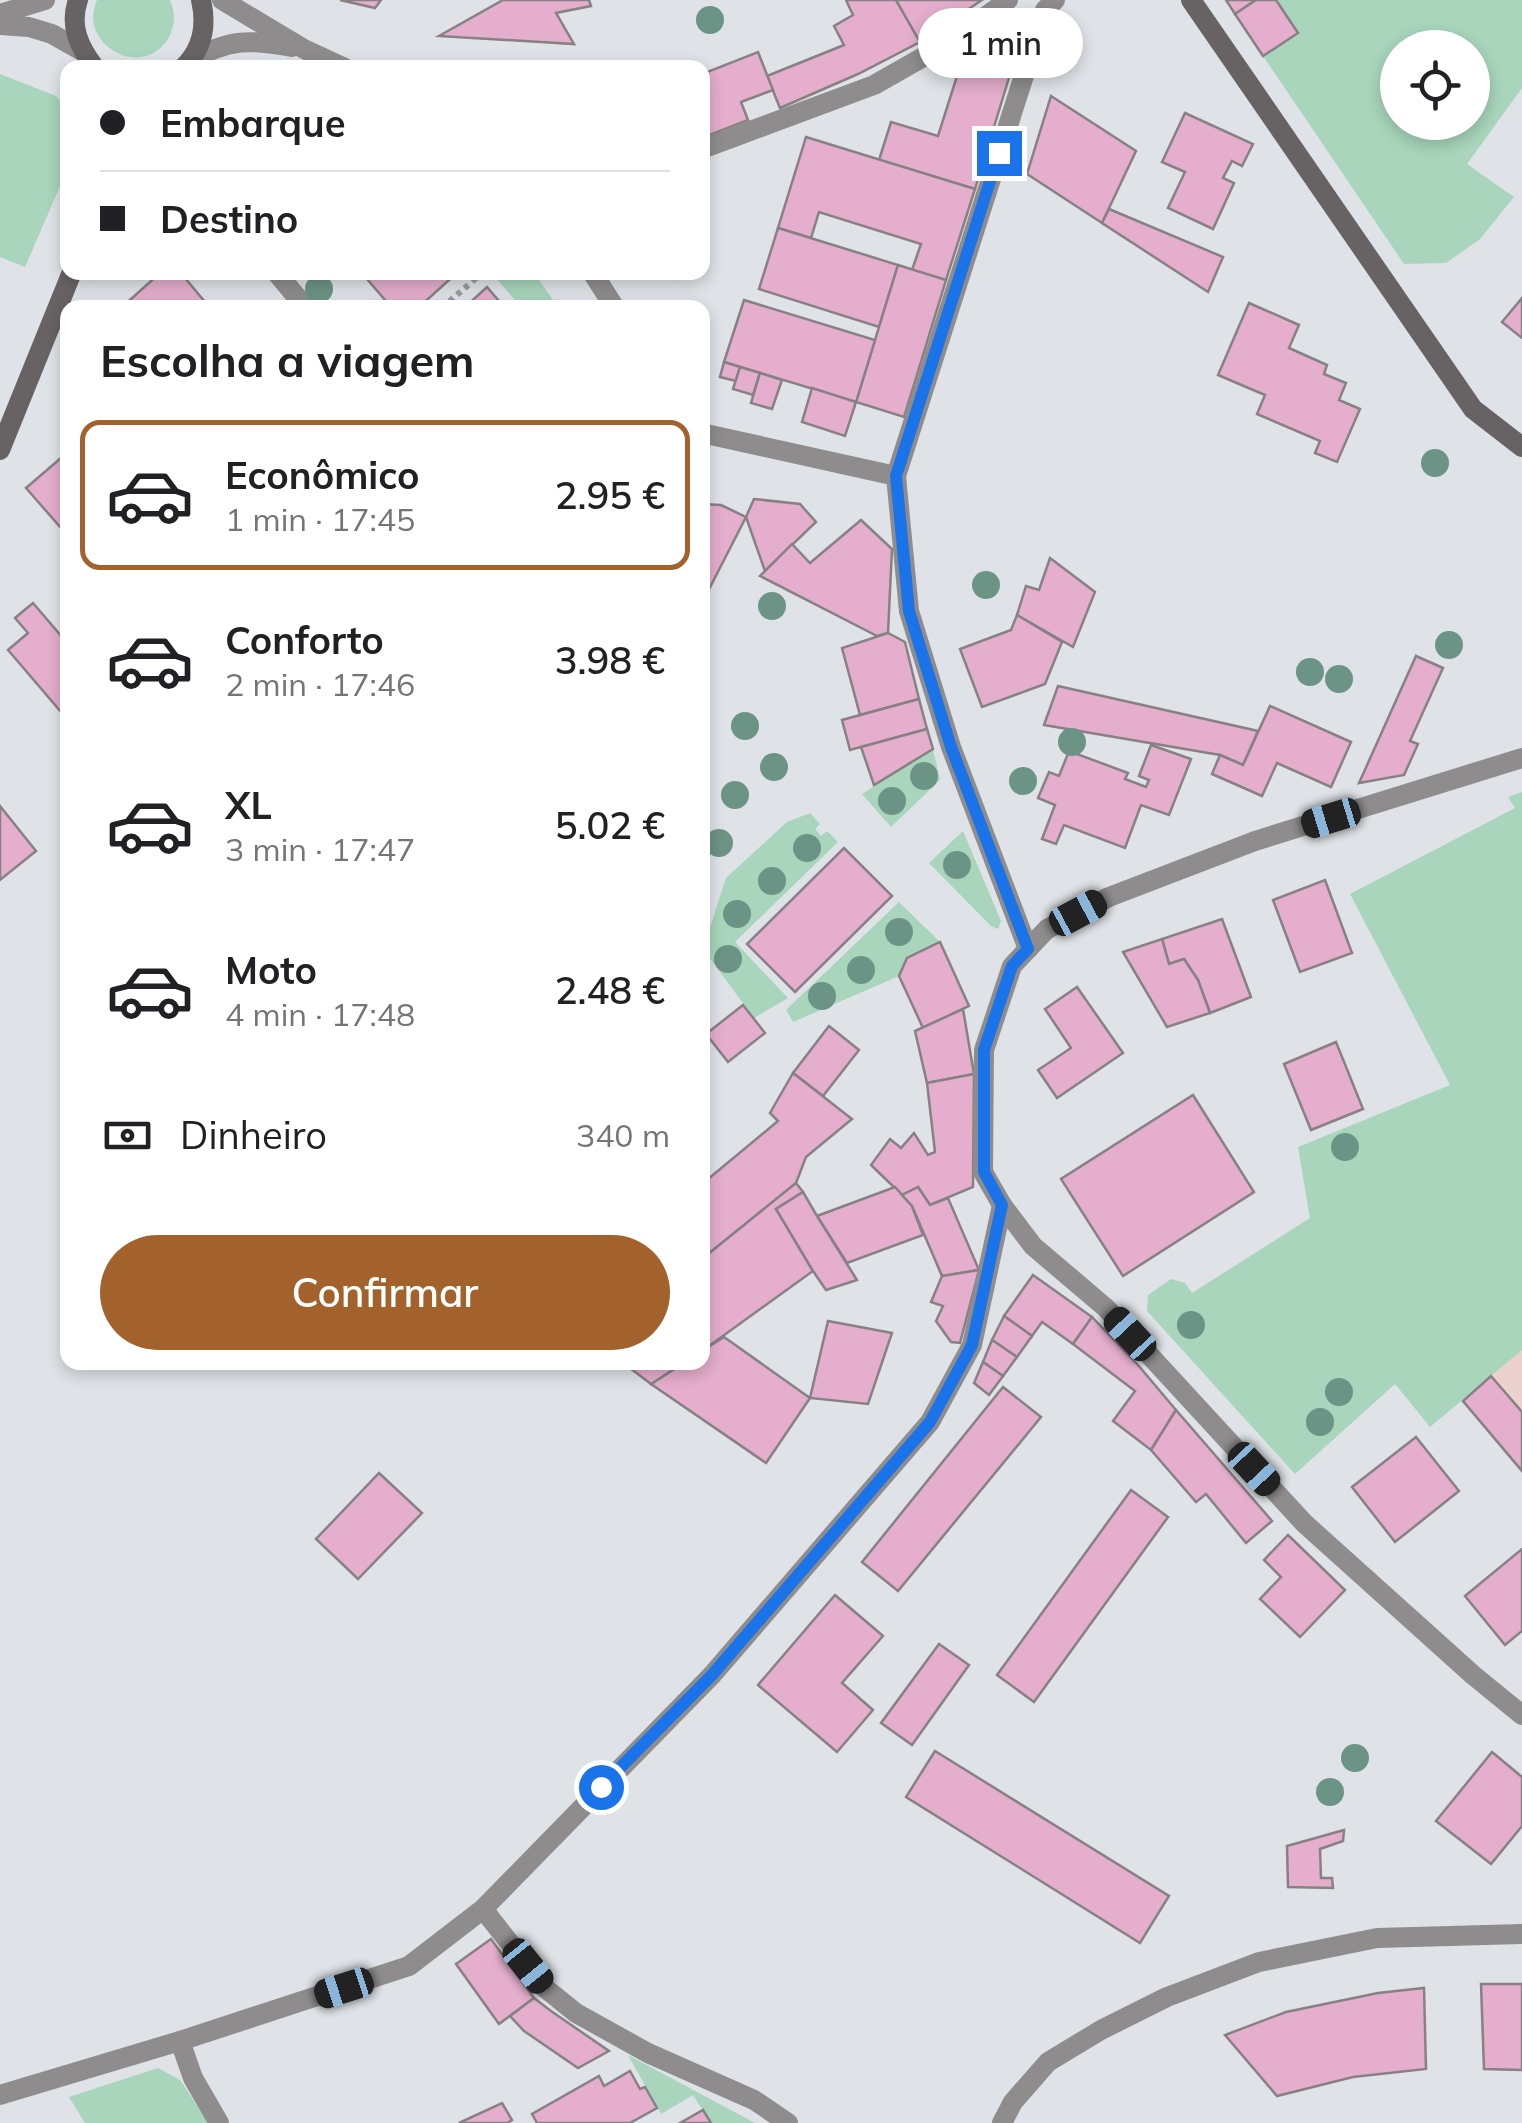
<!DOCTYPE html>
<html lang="pt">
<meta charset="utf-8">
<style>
:root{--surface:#fff;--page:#f2f2f2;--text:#202124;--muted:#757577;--line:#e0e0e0;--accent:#a3622c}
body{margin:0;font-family:Mulish,sans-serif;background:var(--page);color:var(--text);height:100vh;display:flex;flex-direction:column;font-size:38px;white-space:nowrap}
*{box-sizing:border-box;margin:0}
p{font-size:32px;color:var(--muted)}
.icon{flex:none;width:55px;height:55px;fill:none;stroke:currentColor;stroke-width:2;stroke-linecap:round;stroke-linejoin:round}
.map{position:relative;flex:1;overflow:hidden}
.side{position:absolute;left:60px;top:300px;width:650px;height:1070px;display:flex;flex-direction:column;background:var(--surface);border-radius:20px;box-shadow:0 5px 15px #0003}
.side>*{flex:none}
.hud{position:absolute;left:60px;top:60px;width:650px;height:220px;border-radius:20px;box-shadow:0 5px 15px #0003;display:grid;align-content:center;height:220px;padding:0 40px;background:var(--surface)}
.fabs{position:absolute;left:1380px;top:30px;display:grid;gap:20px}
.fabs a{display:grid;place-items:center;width:110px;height:110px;border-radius:50%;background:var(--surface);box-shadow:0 5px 15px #0003;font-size:50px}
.end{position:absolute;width:45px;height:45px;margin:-22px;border:12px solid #1a73e8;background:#fff;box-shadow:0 0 0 5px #fff}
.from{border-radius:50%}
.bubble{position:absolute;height:70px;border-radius:35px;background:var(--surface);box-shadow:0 5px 15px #0003;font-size:32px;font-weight:600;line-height:70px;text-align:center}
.car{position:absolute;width:30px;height:60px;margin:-30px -15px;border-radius:12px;box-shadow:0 0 8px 2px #0007;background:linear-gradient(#222 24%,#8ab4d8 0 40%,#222 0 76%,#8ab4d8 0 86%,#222 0)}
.hud b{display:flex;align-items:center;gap:35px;height:95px;font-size:38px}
.hud b+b{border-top:2px solid var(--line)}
.hud i{width:25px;height:25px;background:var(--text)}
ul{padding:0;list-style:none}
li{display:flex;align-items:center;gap:30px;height:150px;margin:0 20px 15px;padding:0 20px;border:5px solid transparent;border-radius:20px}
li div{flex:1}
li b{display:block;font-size:38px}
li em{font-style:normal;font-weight:600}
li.on{border-color:var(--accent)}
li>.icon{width:90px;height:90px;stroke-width:1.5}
h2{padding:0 40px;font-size:45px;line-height:120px}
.pay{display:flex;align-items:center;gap:25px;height:110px;padding:0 40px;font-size:38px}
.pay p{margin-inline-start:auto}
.action{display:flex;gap:20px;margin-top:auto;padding:20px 40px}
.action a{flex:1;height:115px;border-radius:60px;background:var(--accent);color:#fff;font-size:40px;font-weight:600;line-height:115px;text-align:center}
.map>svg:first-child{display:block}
</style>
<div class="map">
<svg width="1522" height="2123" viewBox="0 0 1522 2123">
<rect width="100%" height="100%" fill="#dfe3e7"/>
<polygon fill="#ecd2ce" points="1522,1350 1522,1412 1491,1376"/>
<g fill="#a8d5bb" fill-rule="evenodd">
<path d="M97,0H170C176,13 175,26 168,39C141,81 77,44 97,0Z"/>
<path d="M1276,0H1522V88L1467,164L1514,197L1480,239L1446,263L1404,264L1263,56L1297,33ZM1398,48H1472V122H1398Z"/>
<polygon points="0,74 56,96 67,109 67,170 25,267 0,257"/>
<polygon points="499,273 534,273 558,307 521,307 494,276"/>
<polygon points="933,749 940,780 891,827 862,794"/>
<polygon points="1522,792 1522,1350 1430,1427 1395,1384 1295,1474 1147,1311 1148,1295 1171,1279 1185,1283 1192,1293 1310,1218 1298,1147 1450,1085 1350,894 1515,808 1508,797"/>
<polygon points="810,813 820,824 815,829 821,836 827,831 838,842 735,942 788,998 754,1018 703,949 726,878 787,822"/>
<polygon points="963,831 1001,921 998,929 991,926 929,863"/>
<polygon points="899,902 940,942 907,958 899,976 793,1022 786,1010"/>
<polygon points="628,2055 755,2123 711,2123 693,2095 661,2114"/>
<polygon points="158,2068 180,2080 209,2123 85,2123 69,2097"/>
</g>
<g fill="#e4aecc" stroke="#878184" stroke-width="2.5">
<polygon points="340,0 381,0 375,8"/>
<polygon points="503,0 589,0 591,6 556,13 574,44 439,36"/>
<polygon points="846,0 896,0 920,42 858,74 780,108 767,76 844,45 834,26 853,15"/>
<polygon points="896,0 982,0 920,42"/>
<polygon points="1226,0 1256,0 1235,14"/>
<polygon points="1256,0 1276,0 1298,33 1263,56 1235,14"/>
<polygon points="997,34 1015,58 975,189 879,160 891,122 938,136 957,76 942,72"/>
<polygon points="758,52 773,90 741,102 748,120 702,138 702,74"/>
<polygon points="1051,96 1136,151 1102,223 1027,174"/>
<polygon points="1185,113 1253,144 1242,166 1232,161 1223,178 1234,183 1213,229 1168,208 1185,172 1162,162"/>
<polygon points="806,137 975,189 946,280 912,270 921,244 819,212 811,238 778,228"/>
<polygon points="1109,209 1223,257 1208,292 1102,223"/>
<polygon points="778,228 898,265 879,327 759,289"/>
<polygon points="898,265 946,280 904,417 856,402"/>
<polygon points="161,272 180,272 210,308 121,308"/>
<polygon points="361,272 458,272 418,308 392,308"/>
<polygon points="487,287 505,308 464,308"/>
<polygon points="1522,298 1522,338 1502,322"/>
<polygon points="744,300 875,340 856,402 724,362"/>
<polygon points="1249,303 1299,325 1289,348 1327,365 1324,374 1346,383 1339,400 1360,409 1337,462 1315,453 1320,441 1257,414 1265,395 1218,375"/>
<polygon points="724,362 740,367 736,381 720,377"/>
<polygon points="740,367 760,373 753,395 733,389"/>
<polygon points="760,373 782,380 772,409 751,403"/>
<polygon points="812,388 856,402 845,436 802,422"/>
<polygon points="68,452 68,536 26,488"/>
<polygon points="754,499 800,504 816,522 765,571 746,517"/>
<polygon points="702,504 721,505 746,517 704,599"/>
<polygon points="861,520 892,549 888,633 877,636 760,576 792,544 810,563"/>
<polygon points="1050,558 1095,592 1073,647 1017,615 1026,586 1039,590"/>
<polygon points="33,603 68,644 68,720 8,650 28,633 15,618"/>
<polygon points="1017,615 1062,642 1045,684 982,707 960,649 1011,630"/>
<polygon points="888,633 905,642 919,699 860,715 842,648"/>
<polygon points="1416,656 1443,668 1410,741 1418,744 1404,775 1359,783"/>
<polygon points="1058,686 1258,731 1243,765 1220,755 1044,725"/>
<polygon points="919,699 927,729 850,750 842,720"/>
<polygon points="1270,706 1351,742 1331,787 1277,763 1262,796 1212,774 1220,755 1243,765"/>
<polygon points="927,729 933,749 874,785 861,747"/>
<polygon points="1151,745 1191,759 1169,815 1141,805 1125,848 1064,825 1056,844 1042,839 1055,805 1038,798 1049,772 1059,776 1069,751 1128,773 1125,779 1146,787 1149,780 1139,776"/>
<polygon points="0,806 36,851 0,880"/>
<polygon points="844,848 892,896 795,992 747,944"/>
<polygon points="1325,880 1352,953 1300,972 1273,900"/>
<polygon points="1222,919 1251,997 1210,1013 1198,980 1184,959 1169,964 1162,939"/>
<polygon points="1162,939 1169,964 1184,959 1198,980 1210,1013 1167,1027 1123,952"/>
<polygon points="940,942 969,1006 923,1028 899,976 907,958"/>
<polygon points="1077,987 1123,1053 1057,1098 1038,1070 1071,1048 1045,1009"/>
<polygon points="743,1005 765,1033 728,1062 706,1034"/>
<polygon points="963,1009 974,1074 927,1083 915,1031"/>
<polygon points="829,1026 859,1050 823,1096 793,1073"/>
<polygon points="1336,1042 1363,1109 1311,1130 1284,1064"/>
<polygon points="793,1073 852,1119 806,1157 796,1183 702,1259 702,1184 778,1121 770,1113"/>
<polygon points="974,1074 973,1187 930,1205 918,1187 902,1195 871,1165 890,1139 901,1148 914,1133 928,1155 935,1152 927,1083"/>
<polygon points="1193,1095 1254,1192 1123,1276 1061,1179"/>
<polygon points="796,1183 803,1192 776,1209 813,1271 702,1351 702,1259"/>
<polygon points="895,1187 912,1206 923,1235 847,1263 817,1216"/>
<polygon points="918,1187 930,1205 948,1198 979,1270 942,1276 912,1206 902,1195"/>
<polygon points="803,1192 817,1216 857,1280 826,1290 813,1271 776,1209"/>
<polygon points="979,1270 960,1343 951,1342 936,1321 943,1306 931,1302 942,1276"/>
<polygon points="1033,1275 1092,1317 1073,1344 1042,1322 1032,1336 1004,1316"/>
<polygon points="1004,1316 1032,1336 1017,1357 992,1340"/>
<polygon points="1092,1317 1138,1365 1176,1410 1151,1450 1113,1421 1135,1391 1073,1344"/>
<polygon points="828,1321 892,1333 868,1404 810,1398"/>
<polygon points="724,1337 810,1398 766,1463 651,1384 685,1362 702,1362 702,1351"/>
<polygon points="992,1340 1017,1357 1003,1376 983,1362"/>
<polygon points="622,1362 685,1362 651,1384"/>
<polygon points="983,1362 1003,1376 989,1395 974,1383"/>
<polygon points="1491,1376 1522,1412 1522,1471 1463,1401"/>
<polygon points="1003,1387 1041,1417 898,1591 862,1562"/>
<polygon points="1176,1410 1272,1521 1246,1543 1206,1494 1196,1502 1151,1450"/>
<polygon points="1416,1437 1459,1491 1395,1542 1352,1487"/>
<polygon points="379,1473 422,1513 358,1579 316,1539"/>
<polygon points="1131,1490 1168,1517 1034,1702 997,1675"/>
<polygon points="1288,1535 1345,1590 1300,1637 1260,1599 1281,1577 1264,1560"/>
<polygon points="1522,1549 1522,1631 1505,1645 1465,1596"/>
<polygon points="835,1595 883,1636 842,1683 873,1710 837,1752 758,1685"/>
<polygon points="939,1644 969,1665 912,1745 881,1723"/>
<polygon points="935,1751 1169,1896 1140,1943 906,1797"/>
<polygon points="1492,1752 1522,1777 1522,1826 1491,1864 1436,1821"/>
<polygon points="1344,1830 1343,1841 1320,1849 1321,1878 1332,1878 1333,1888 1288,1887 1287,1846"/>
<polygon points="491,1939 534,1998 499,2024 456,1964"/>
<polygon points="1481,1984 1522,1984 1522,2070 1484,2069"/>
<polygon points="1424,1988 1426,2069 1353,2077 1277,2096 1225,2035 1286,2012 1378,1993"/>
<polygon points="534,1998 551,2011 609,2051 578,2068 524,2031 510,2016"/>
<polygon points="630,2071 640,2089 645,2087 657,2108 630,2123 537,2123 532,2114 599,2076 604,2086"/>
<polygon points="502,2103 512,2120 507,2123 459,2123"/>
<polygon points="703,2110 711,2123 680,2123"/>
</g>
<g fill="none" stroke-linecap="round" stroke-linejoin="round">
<polyline stroke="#989b9e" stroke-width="6" stroke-dasharray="5 5" stroke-linecap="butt" points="442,308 483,272"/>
<g stroke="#8f8c8d" stroke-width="20">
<polyline points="222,0 304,49 345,68"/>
<polyline points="0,14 45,0"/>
<polyline points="0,25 29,27 52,34 82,51"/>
<path d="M191,60C230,39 250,39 292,47"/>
<polyline points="702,149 874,85 955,39 1008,0"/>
<polyline points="276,272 306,308"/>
<polyline points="592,272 615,308"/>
<polyline points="702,431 706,434 896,476"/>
<polyline points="1522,758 1255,841 1109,897 1047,929 1012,966 984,1050 983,1172 1002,1205 1033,1246 1106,1308 1304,1523 1473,1675 1522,1715"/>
<polyline points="1028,949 951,747 909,611 896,476 1045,10 1055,0"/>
<polyline points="483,1909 545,1988 576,2013 648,2053 754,2100 788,2123"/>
<polyline points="180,2041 193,2078 219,2123"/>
<polyline points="0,2095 180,2041 409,1966 483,1909 712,1675 930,1422 972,1345 1002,1205"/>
<polyline points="1002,2123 1013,2102 1048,2062 1101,2030 1167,1997 1259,1962 1377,1938 1522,1934"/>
</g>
<g stroke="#676364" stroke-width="20">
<path d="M78,0C69,26 79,47 95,68"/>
<polyline points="1191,0 1473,409 1522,447"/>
<path d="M183,68C203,49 207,26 201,0"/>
<polyline points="0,450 72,272"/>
</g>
</g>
<g fill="#6c9486">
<circle cx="710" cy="20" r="14"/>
<circle cx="319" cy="289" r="14"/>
<circle cx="1435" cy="463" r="14"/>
<circle cx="986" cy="585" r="14"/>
<circle cx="772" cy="606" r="14"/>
<circle cx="1449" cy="645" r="14"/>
<circle cx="1310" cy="672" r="14"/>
<circle cx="1339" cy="679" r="14"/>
<circle cx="745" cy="726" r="14"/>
<circle cx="1072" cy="742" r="14"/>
<circle cx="774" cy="767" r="14"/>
<circle cx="924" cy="776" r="14"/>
<circle cx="1023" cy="781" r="14"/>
<circle cx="735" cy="795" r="14"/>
<circle cx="892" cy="801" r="14"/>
<circle cx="719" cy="843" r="14"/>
<circle cx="807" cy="848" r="14"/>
<circle cx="957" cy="865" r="14"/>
<circle cx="772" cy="881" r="14"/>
<circle cx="737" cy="914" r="14"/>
<circle cx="899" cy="932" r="14"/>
<circle cx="728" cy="959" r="14"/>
<circle cx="861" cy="970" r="14"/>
<circle cx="822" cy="996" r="14"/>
<circle cx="1345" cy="1147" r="14"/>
<circle cx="1191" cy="1325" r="14"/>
<circle cx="1339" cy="1392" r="14"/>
<circle cx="1320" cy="1422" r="14"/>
<circle cx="1355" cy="1758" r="14"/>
<circle cx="1330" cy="1792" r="14"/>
</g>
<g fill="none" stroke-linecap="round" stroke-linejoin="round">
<polyline stroke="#1a73e8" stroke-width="12" points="601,1787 712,1675 930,1422 972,1345 1002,1205 984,1172 984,1050 1012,966 1028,949 951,747 909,611 896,476 999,153"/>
</g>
</svg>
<div class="fabs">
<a><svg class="icon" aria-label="locate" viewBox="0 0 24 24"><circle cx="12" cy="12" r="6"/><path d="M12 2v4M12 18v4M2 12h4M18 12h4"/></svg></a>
</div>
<i class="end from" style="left:601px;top:1787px"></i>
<i class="end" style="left:999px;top:153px"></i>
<div class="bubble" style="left:918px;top:8px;width:165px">1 min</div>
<i class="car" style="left:1331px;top:818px;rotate:253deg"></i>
<i class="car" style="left:1078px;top:913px;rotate:62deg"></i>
<i class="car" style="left:1130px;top:1334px;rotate:317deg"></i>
<i class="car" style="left:1254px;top:1469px;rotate:137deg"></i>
<i class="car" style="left:528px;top:1966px;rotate:141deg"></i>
<i class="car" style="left:344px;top:1988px;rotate:252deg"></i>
<div class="hud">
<b><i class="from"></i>Embarque</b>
<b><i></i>Destino</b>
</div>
<section class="side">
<h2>Escolha a viagem</h2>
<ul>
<li class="on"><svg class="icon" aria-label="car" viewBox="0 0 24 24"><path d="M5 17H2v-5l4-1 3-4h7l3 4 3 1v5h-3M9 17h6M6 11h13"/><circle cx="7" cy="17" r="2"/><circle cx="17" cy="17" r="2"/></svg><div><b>Econômico</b><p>1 min · 17:45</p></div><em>2.95 €</em></li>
<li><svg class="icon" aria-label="car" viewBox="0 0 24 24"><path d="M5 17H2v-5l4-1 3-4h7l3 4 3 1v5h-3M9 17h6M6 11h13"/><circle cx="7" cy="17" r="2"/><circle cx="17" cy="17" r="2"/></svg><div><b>Conforto</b><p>2 min · 17:46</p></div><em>3.98 €</em></li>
<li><svg class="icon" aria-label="car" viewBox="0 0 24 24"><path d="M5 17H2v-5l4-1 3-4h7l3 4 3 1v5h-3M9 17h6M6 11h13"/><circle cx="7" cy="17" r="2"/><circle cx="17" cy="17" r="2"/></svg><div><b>XL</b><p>3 min · 17:47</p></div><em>5.02 €</em></li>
<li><svg class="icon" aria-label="car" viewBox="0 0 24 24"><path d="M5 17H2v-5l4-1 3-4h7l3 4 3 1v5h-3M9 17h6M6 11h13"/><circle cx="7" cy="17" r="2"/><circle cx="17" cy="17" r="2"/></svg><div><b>Moto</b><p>4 min · 17:48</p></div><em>2.48 €</em></li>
</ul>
<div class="pay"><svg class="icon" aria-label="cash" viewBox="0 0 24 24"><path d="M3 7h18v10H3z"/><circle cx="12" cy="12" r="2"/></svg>Dinheiro<p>340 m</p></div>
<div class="action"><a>Confirmar</a></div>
</section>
</div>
